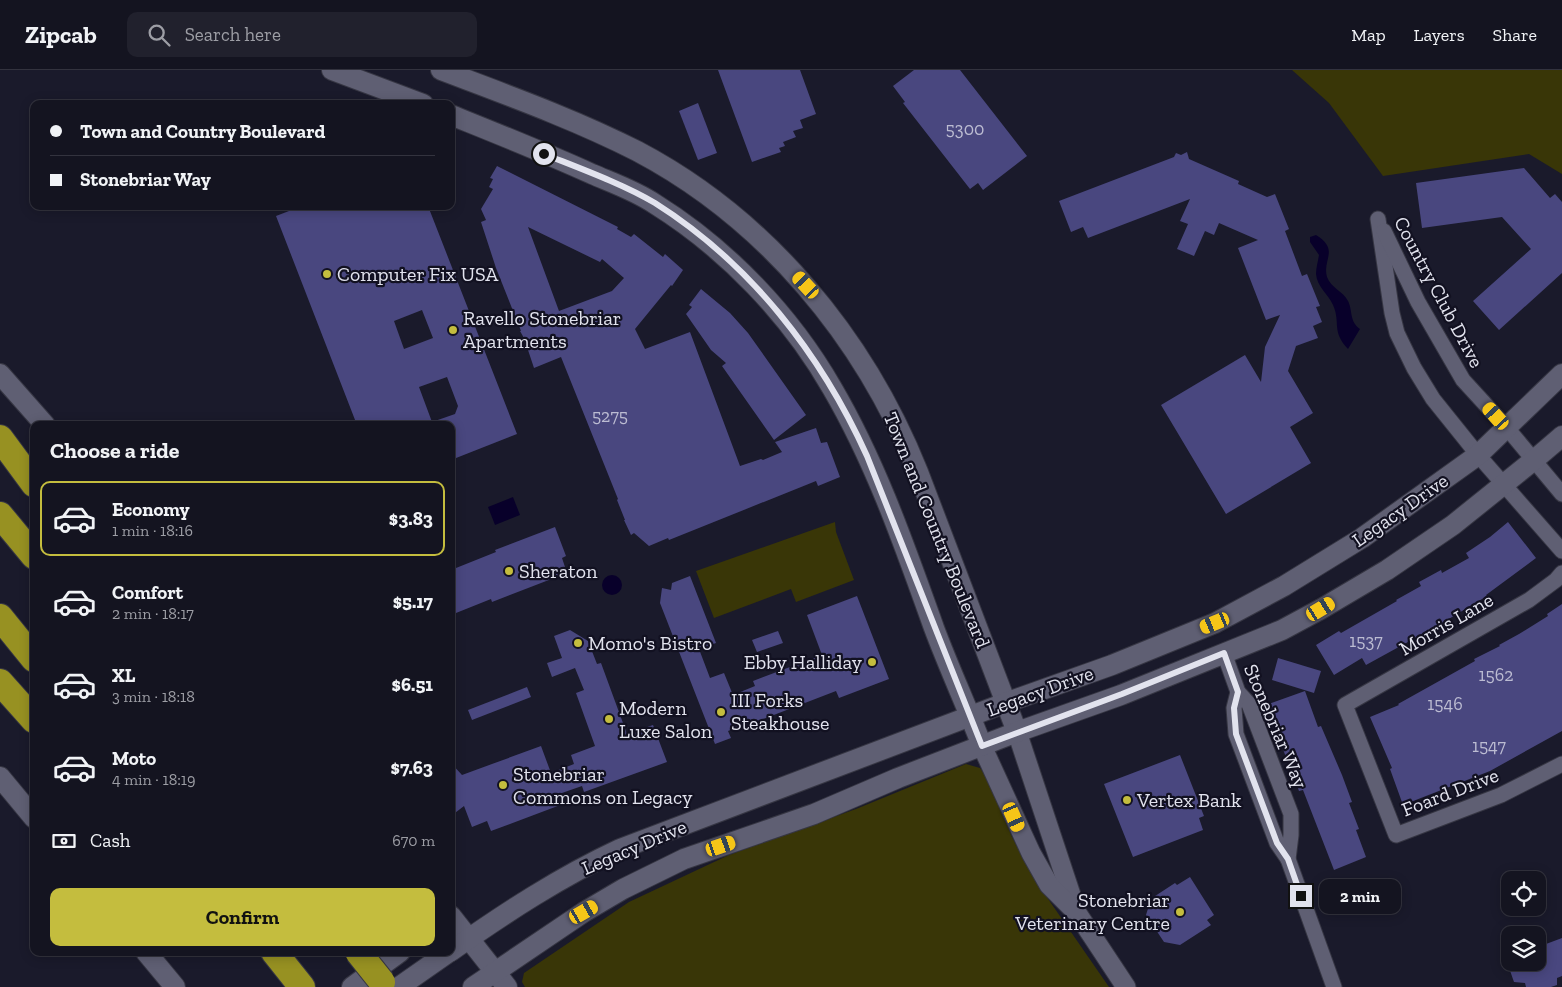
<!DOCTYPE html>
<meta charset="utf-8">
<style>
:root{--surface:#141420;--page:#21212d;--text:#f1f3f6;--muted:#9d9ea5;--line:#33333e;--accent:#c4bd3e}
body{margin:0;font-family:"Zilla Slab",serif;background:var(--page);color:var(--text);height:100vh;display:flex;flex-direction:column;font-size:19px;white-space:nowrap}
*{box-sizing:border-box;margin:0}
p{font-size:16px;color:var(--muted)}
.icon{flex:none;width:28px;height:28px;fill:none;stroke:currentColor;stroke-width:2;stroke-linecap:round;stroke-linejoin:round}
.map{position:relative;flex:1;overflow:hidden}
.panel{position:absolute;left:30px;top:351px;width:425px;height:535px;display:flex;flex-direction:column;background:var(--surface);border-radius:10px;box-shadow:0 2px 12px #0003,0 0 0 1px var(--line)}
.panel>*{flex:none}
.top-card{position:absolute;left:30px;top:30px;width:425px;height:110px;border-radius:10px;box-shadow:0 2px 12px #0003,0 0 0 1px var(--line);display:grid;align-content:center;height:110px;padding:0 20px;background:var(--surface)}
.tools{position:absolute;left:1501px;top:801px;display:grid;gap:10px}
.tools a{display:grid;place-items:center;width:45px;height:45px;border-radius:10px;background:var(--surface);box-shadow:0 2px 12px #0003,0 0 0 1px var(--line);font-size:25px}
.end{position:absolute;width:22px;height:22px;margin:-11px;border:6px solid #e2e3ee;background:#111;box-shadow:0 0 0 2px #111}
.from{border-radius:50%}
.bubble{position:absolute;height:35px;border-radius:10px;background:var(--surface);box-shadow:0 2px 12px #0003,0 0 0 1px var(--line);font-size:16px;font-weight:700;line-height:35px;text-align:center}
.car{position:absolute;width:15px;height:30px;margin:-15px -8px;border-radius:6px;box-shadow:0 0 4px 1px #0007;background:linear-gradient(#f5c518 24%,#345 0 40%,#f5c518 0 76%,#345 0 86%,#f5c518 0)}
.top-card b{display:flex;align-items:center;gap:18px;height:48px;font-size:19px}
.top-card b+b{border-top:1px solid var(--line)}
.top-card i{width:12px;height:12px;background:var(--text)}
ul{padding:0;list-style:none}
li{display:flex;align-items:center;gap:15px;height:75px;margin:0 10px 8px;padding:0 10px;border:2px solid transparent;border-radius:10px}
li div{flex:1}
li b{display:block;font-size:19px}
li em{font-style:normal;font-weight:700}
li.current{border-color:var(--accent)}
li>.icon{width:45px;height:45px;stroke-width:1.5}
h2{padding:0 20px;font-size:22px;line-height:60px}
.pay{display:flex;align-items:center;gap:12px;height:55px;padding:0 20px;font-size:19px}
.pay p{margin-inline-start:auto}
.primary-button{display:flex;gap:10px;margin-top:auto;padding:10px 20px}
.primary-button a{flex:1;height:58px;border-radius:10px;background:var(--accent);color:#111;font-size:20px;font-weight:700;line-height:58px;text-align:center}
header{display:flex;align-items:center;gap:30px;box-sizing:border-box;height:70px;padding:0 25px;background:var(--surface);border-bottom:1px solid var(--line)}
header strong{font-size:24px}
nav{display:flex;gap:28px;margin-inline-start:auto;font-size:18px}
.search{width:350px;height:45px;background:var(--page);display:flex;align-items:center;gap:12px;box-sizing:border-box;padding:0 18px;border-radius:10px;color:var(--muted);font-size:19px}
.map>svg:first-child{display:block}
</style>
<header>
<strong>Zipcab</strong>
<div class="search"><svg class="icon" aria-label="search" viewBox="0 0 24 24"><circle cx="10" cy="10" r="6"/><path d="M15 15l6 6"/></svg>Search here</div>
<nav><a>Map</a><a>Layers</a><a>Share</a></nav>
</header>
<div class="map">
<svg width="1562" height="917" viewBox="0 0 1562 917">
<rect width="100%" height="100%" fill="#1a1a2b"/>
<g fill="#393607">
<polygon points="1292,0 1562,0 1562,104 1529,84 1383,106 1329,33"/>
<polygon points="835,452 836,462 854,510 796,532 791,519 714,548 696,501"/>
<polygon points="966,694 980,698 991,714 1012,767 1035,810 1109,917 525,917 522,912 524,903 629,832 729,785 856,739"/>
</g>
<g fill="#08002a">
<path d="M1316,165C1340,180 1322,189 1327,207C1331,218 1343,221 1348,231C1353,241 1349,251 1360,259L1348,279C1331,261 1341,253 1333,235C1328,224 1317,217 1316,204C1316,198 1318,191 1319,185L1310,172V167Z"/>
<polygon points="513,427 520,445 495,455 488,437"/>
<circle cx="612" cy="515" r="10"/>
</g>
<g fill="#49477f" fill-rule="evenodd">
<polygon points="718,0 800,0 816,44 800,50 803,58 793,61 796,67 783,72 785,76 779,78 781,82 752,92"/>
<polygon points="914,0 960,0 1027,86 983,120 978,113 970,119 903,33 905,32 893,16"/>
<polygon points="698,33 717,83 698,90 679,41"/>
<polygon points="1187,82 1189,89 1239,111 1238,114 1267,127 1275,124 1289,159 1285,161 1302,206 1307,204 1320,236 1316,237 1322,252 1313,256 1318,268 1296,276 1288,301 1313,343 1290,357 1311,393 1226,444 1161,335 1245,285 1261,312 1265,277 1280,245 1266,250 1238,178 1258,170 1219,153 1214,165 1205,161 1194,186 1177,179 1188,154 1180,151 1190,129 1088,168 1083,157 1071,162 1059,131 1174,87 1176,83 1181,85"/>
<path d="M497,96L618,157L617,159L631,167L634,164L663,187L665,184L683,200L672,216L671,215L635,259L645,279L690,262L740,396L761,389L763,390L782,382L775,372L816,358L821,373L827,372L840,407L818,416L816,411L669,470L668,468L649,476L634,463L631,465L624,450H625L617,430L618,429L561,287L534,298L527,277H529L520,261H521L496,198L481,152L486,150L481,139L493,119L489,117L493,109L490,108ZM528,157L600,192L602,189L624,208L612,221L559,241Z"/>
<polygon points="1524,98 1550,128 1555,124 1562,132 1562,203 1499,260 1473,231 1531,179 1502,147 1422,158 1416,113"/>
<path d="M302,136H428L517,364L451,390V355H357L276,146ZM422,240L433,268L404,279L394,251ZM447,307L458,336L455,344L432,352L419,317Z"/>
<polygon points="701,219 730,243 748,263 806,345 774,370 722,296 726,293 711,280 686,244 692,237 689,235"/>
<polygon points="1508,452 1536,488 1486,525 1487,526 1437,556 1366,595 1362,588 1334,605 1316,575 1339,561 1341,563 1397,531 1396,530 1421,516 1419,512 1441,500 1442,503 1469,488 1466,483 1490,467"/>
<polygon points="555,457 566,486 562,488 567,503 492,532 491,529 451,545 451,500 496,482 495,480"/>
<polygon points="690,506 716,573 699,579 710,608 724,603 733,625 755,616 753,611 822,585 807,545 857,526 889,609 839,628 836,621 753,653 753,651 728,661 731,668 715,674 660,533 662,518 671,520 672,513"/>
<polygon points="1562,534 1562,661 1490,701 1403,735 1390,699 1392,698 1370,647 1399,635 1398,634 1475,591 1474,589 1500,576 1499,575 1519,564 1548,546 1547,544"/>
<polygon points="570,560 588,571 597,594 601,593 627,664 653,655 667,692 584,722 582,716 559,724 563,734 491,761 487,751 472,757 464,736 451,746 451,693 462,705 541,676 551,703 574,694 571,685 595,676 576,623 584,620 575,598 552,607 547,593 562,588 554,566"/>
<polygon points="778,561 783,573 757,582 752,570"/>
<polygon points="1278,588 1321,601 1314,623 1272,610"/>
<polygon points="527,617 531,627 472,650 468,640"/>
<polygon points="1305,621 1318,657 1321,656 1342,705 1352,732 1349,733 1359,759 1356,760 1366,787 1334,800 1303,720 1299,721 1266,635"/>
<polygon points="1180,685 1204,746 1199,748 1203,760 1133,787 1104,714"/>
<polygon points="1190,807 1214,845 1207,850 1211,855 1180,875 1164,872 1146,845 1150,832 1149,830 1175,813 1177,815"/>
<polygon points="1562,868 1562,906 1557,908 1557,915 1551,917 1526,917 1525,913 1514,912 1507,892 1538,892 1538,877"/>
</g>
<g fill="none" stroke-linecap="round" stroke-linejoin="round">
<defs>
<g id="minor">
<polyline points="1378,149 1392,243 1397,263 1414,298 1433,329 1478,385 1562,481"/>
<polyline points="1384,161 1418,232 1463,310 1507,358 1562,424"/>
<polyline points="1562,503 1556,510 1529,530 1345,635 1396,765 1501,725 1562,694"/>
<polyline points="1224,583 1238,622 1249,634 1291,744 1291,765 1288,789 1334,917"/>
<polyline points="1238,622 1234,638 1236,664 1277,773 1288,789"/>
</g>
<g id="tertiary">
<polyline points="1017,662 1076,840"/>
<polyline points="982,676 1031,783 1049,815 1077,843 1126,917"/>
</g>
<g id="secondary">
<polyline points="332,0 423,34"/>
<path d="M441,0C507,25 574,49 637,81C766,149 864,267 918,402L1017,662"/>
<path d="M451,45C498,64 546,83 592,104C613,113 636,121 655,134C727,179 790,245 832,318C876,393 905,477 934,558C949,598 967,637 982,676"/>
<polyline points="0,304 45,355"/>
<polyline points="0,707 34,748"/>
<polyline points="451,846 507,917"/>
<path d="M451,881C505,843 560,807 620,779L1005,633L1112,595L1215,553L1284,516L1362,468L1478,385L1562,304"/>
<polyline points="146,882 175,917"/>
<polyline points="352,917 400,882"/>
<polyline points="399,917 449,882"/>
<polyline points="473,917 584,842 623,819 684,789 814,744 898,708 1017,662 1121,625 1282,560 1321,539 1387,500 1453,455 1534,390 1562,366"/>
</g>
<g id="motorway">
<polyline points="0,368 34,414"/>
<polyline points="0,445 34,486"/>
<polyline points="0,547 34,589"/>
<polyline points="0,612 34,650"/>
<polyline points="274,882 302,917"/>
</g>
</defs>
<use href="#minor" stroke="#363643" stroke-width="17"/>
<use href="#tertiary" stroke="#363643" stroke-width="21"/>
<use href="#secondary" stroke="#363643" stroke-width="22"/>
<use href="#motorway" stroke="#363643" stroke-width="28"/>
<use href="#minor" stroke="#5f5f73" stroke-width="15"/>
<use href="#tertiary" stroke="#5f5f73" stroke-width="19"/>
<use href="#secondary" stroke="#5f5f73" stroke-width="20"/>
<use href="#motorway" stroke="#979122" stroke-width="26"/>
<defs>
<polyline id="motorway-bridge" points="358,882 382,912"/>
</defs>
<use href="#motorway-bridge" stroke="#363643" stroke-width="28" stroke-linecap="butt"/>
<use href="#motorway-bridge" stroke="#979122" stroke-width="26"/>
</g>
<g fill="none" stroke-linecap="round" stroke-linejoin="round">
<path stroke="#e2e3ee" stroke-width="6" d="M544,84C579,98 623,114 655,133C750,193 821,284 867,386L982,676L1122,624L1224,583L1238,622L1234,638L1236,664L1277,773L1288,789L1301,826"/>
</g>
<g fill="#c4bd3e" stroke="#121121" stroke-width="2">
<circle cx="327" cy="204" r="5"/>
<circle cx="453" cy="260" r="5"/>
<circle cx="509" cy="501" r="5"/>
<circle cx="578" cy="573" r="5"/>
<circle cx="872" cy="592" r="5"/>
<circle cx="721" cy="642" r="5"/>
<circle cx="609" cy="649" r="5"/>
<circle cx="503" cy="715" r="5"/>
<circle cx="1127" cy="730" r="5"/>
<circle cx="1180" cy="842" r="5"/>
</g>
<g text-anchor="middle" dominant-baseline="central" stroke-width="4.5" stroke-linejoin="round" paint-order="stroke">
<g font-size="18" fill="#bcbcd2">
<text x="965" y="59">5300</text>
<text x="610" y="346">5275</text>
<text x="1366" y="571">1537</text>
<text x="1496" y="605">1562</text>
<text x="1445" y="634">1546</text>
<text x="1489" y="676">1547</text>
</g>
<g font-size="20" fill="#e2e3ee" stroke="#121121" text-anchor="start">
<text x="337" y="204">Computer Fix USA</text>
<text x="463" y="248">Ravello Stonebriar<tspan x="463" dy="23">Apartments</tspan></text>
<text x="519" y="501">Sheraton</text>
<text x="588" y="573">Momo's Bistro</text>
<text x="862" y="592" text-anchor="end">Ebby Halliday</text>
<text x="731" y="630">III Forks<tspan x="731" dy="23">Steakhouse</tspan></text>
<text x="619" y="638">Modern<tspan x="619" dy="23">Luxe Salon</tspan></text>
<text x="513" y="704">Stonebriar<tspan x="513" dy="23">Commons on Legacy</tspan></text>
<text x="1137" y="730">Vertex Bank</text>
<text x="1170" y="830" text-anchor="end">Stonebriar<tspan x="1170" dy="23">Veterinary Centre</tspan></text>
</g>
<g font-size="20" fill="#e2e3ee" stroke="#121121">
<text transform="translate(1439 222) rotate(62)">Country Club Drive</text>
<text transform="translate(1400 440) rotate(-35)">Legacy Drive</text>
<text transform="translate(937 460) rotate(68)">Town and Country Boulevard</text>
<text transform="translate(1446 554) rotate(-30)">Morris Lane</text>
<text transform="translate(1040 621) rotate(-20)">Legacy Drive</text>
<text transform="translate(1276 656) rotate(67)">Stonebriar Way</text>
<text transform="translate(1450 722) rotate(-21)">Foard Drive</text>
<text transform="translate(634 777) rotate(-23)">Legacy Drive</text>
</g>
</g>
</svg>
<div class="tools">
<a><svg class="icon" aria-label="locate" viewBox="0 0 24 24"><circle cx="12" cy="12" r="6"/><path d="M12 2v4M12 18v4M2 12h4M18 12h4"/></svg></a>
<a><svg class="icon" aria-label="layers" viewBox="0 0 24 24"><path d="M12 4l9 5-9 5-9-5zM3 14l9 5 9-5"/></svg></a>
</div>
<i class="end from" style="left:544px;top:84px"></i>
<i class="end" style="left:1301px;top:826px"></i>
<div class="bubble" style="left:1319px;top:809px;width:82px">2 min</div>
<i class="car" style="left:806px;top:215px;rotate:317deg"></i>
<i class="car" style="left:1496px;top:346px;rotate:318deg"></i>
<i class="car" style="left:1321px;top:539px;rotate:59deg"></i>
<i class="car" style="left:1215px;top:553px;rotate:248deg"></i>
<i class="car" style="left:1014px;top:747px;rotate:156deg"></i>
<i class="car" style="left:721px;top:776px;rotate:71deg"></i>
<i class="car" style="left:584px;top:842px;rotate:60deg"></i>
<div class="top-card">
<b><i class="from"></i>Town and Country Boulevard</b>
<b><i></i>Stonebriar Way</b>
</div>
<section class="panel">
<h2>Choose a ride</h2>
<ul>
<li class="current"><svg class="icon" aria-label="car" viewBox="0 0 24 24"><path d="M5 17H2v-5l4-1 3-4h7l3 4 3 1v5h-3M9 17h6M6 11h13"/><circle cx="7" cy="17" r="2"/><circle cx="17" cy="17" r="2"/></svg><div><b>Economy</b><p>1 min · 18:16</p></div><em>$3.83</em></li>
<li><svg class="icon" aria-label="car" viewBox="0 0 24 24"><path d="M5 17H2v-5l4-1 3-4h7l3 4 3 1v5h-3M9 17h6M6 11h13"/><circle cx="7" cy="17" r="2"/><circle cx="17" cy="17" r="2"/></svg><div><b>Comfort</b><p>2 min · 18:17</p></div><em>$5.17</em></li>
<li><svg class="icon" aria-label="car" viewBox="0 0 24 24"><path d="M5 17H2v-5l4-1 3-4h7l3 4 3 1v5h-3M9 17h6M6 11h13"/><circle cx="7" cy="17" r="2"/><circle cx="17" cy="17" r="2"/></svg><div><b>XL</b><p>3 min · 18:18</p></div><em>$6.51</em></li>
<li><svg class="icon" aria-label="car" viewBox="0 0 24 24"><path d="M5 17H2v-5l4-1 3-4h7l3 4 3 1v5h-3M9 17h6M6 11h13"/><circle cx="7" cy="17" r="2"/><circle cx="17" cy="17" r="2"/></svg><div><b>Moto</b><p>4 min · 18:19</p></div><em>$7.63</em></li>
</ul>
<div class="pay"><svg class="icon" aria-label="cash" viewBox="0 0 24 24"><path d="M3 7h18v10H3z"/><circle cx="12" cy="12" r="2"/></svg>Cash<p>670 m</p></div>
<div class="primary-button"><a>Confirm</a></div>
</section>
</div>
